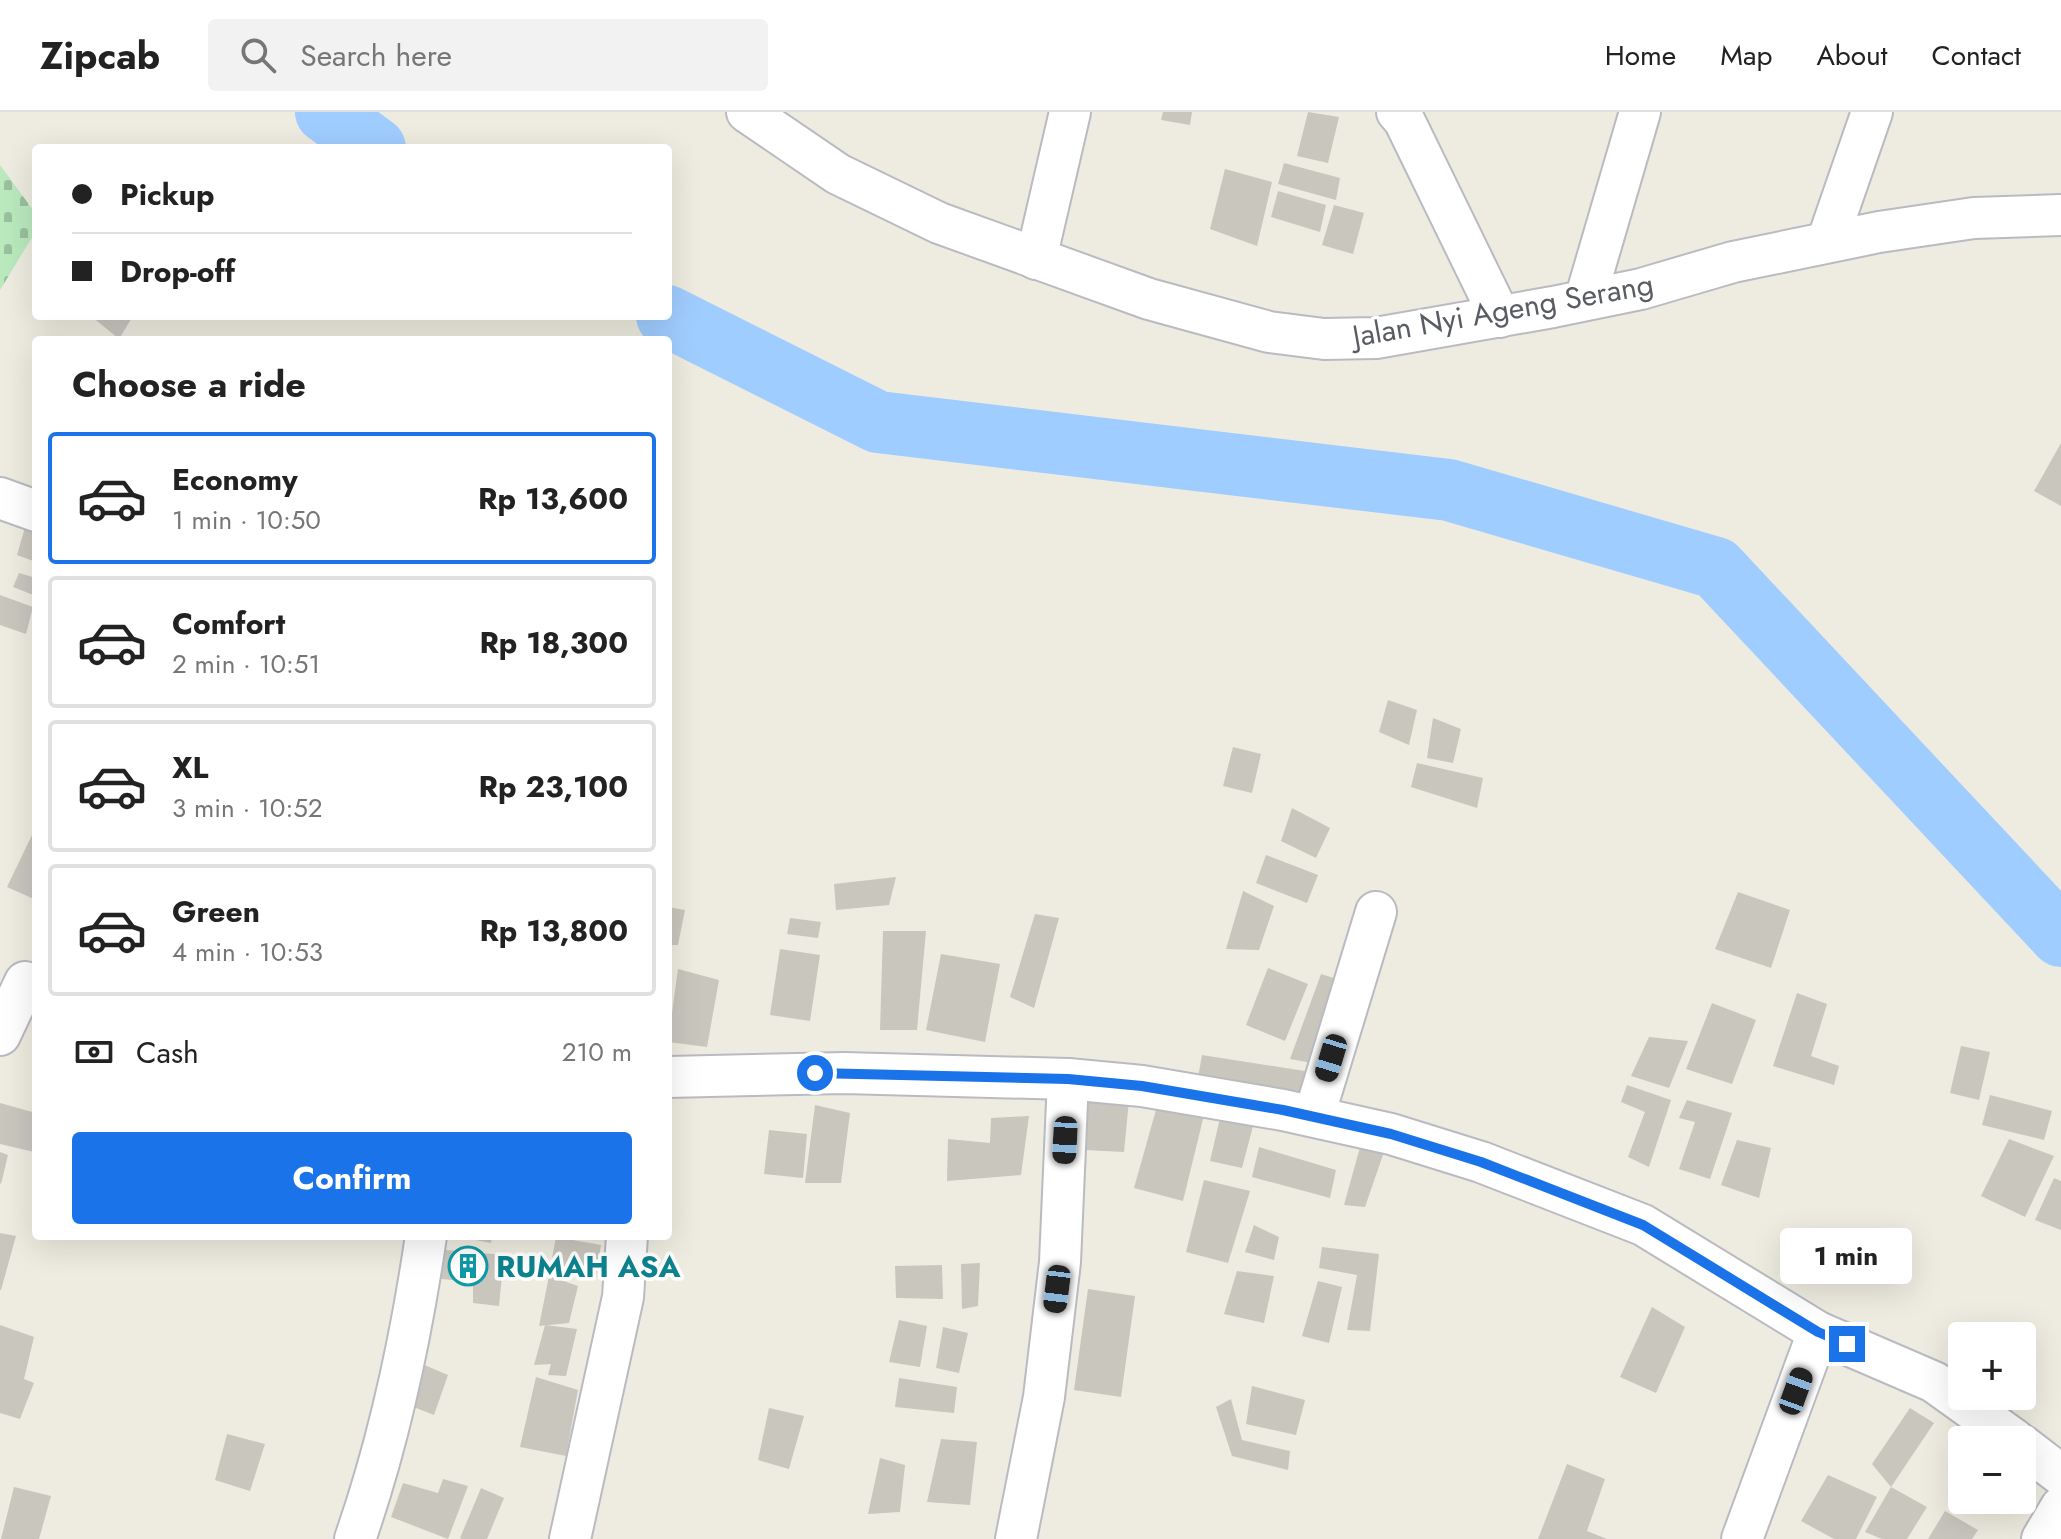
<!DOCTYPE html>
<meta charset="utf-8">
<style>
:root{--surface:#fff;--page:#f2f2f2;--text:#222;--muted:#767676;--line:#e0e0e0;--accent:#1a73e8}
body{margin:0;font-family:Jost,sans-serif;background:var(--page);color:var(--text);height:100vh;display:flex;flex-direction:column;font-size:30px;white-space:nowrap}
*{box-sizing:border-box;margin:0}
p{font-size:26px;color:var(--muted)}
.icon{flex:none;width:44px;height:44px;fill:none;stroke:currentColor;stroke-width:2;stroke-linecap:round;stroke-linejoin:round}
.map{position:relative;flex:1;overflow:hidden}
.details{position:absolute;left:32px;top:224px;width:640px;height:904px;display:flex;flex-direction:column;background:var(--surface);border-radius:8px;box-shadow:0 8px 32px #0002}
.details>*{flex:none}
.guide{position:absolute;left:32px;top:32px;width:640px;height:176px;border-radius:8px;box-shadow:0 8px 32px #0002;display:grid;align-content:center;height:176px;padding:0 40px;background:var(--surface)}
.controls{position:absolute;left:1948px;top:1210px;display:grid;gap:16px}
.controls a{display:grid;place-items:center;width:88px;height:88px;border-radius:8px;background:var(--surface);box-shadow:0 8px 32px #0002;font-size:40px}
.end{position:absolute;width:36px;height:36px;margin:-18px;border:10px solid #1a73e8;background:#fff;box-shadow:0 0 0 4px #fff}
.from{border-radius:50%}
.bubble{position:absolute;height:56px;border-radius:8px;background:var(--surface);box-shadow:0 8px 32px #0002;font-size:26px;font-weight:700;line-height:56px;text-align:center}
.car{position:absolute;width:24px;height:48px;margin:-24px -12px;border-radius:10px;box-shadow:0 0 6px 2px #0007;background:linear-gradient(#222 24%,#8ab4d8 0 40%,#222 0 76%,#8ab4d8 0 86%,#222 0)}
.guide b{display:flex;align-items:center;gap:28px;height:76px;font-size:30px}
.guide b+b{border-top:2px solid var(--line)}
.guide i{width:20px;height:20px;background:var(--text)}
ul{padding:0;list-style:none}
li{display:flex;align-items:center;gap:24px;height:132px;margin:0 16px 12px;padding:0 24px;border:4px solid var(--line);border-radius:8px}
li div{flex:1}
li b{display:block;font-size:30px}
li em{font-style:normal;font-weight:700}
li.active{border-color:var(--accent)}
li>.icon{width:72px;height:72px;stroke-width:1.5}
h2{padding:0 40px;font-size:36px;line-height:96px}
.pay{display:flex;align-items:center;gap:20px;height:88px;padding:0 40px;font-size:30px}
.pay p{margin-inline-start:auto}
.cta{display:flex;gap:16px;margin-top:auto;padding:16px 40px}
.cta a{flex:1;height:92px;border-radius:8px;background:var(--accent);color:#fff;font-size:32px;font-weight:700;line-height:92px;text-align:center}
header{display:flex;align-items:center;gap:48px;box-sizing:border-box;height:112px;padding:0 40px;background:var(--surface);border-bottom:2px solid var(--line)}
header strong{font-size:38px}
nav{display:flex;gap:44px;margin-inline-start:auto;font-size:28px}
.search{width:560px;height:72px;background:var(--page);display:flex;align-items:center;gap:20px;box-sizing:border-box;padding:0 28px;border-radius:8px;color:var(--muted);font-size:30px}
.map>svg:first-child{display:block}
</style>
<header>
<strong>Zipcab</strong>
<div class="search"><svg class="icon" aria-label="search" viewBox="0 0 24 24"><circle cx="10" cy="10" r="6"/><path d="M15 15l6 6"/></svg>Search here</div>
<nav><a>Home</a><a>Map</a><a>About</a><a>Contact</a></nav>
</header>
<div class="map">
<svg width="2061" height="1427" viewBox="0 0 2061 1427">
<defs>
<pattern id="cemetery-stones" width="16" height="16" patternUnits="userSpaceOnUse" patternTransform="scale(2)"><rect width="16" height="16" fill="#bae9be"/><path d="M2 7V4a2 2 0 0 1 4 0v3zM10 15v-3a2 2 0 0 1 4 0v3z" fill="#9ac09e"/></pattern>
</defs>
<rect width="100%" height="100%" fill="#eeece0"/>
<polygon fill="url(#cemetery-stones)" points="0,53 36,102 36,119 0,178"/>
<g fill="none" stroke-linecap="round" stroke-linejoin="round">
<g stroke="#a0cdff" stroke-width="62">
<polyline points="326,0 375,36"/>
<polyline points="667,204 878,310 1449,378 1716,456 2061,824"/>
</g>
</g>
<g fill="#c9c6be">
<polygon points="1163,0 1192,0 1190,13 1161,8"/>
<polygon points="1308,0 1339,5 1328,51 1297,44"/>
<polygon points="1284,51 1340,66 1336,88 1278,72"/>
<polygon points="1225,57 1272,70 1257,134 1210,117"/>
<polygon points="1278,79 1326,93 1320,120 1271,105"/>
<polygon points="1334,93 1364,101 1353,142 1322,133"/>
<polygon points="91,204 133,204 119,227"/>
<polygon points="2061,331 2061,394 2034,379"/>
<polygon points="28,405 36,408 36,450 17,443"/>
<polygon points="19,461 36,466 36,484 13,475"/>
<polygon points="0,483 33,495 26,522 0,513"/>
<polygon points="1388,588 1417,598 1409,633 1379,620"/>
<polygon points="1433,606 1461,617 1453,651 1427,646"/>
<polygon points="1233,635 1261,642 1252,681 1223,674"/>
<polygon points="1417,651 1483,666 1477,696 1411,675"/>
<polygon points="1292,696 1330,716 1316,746 1281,729"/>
<polygon points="32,723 36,725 36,788 7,775"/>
<polygon points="1266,743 1318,763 1307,791 1256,771"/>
<polygon points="896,765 889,793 836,798 834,772"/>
<polygon points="1243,779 1274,794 1259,838 1226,837"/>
<polygon points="1738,780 1790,798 1771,856 1715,837"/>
<polygon points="668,795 685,798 678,833 668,833"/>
<polygon points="1035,802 1059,806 1034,896 1010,885"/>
<polygon points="790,806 821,810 818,826 787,822"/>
<polygon points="883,819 926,819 917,918 880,918"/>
<polygon points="780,837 820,843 810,909 770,903"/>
<polygon points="941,842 1000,852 985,930 926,918"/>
<polygon points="1268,856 1308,872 1285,929 1246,913"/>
<polygon points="678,857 719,868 707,935 668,930"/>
<polygon points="1321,862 1340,868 1317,952 1290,947"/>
<polygon points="1797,881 1827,892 1811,944 1839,954 1834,973 1773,954"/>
<polygon points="1712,891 1756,908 1732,972 1686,957"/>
<polygon points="1649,925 1688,929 1669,976 1631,964"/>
<polygon points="1961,934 1990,940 1979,988 1950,981"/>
<polygon points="1202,943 1311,960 1305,992 1197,971"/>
<polygon points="1627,973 1671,988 1649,1055 1628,1045 1645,1000 1621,990"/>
<polygon points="1990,983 2052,999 2044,1028 1982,1013"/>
<polygon points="1159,987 1205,999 1183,1089 1134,1076"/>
<polygon points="1087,988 1129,988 1124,1040 1085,1038"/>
<polygon points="1687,988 1732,1001 1710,1067 1679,1057 1695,1010 1679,1006"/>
<polygon points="1224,989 1257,999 1242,1056 1210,1049"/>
<polygon points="0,991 36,1001 34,1040 0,1032"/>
<polygon points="815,993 850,1001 841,1071 805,1071"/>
<polygon points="1029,1004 1021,1063 947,1069 948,1027 990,1031 991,1006"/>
<polygon points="769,1018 807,1022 803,1066 764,1062"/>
<polygon points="2009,1027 2054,1044 2025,1105 1981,1084"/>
<polygon points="1362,1028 1385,1037 1365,1095 1344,1093"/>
<polygon points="1737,1028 1771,1036 1759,1086 1721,1073"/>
<polygon points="1259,1035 1336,1058 1330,1086 1252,1065"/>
<polygon points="0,1040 8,1043 1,1072 0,1071"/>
<polygon points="2054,1066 2061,1069 2061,1118 2035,1108"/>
<polygon points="1204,1068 1250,1079 1228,1151 1186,1140"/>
<polygon points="1254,1113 1279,1125 1274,1148 1245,1140"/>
<polygon points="0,1121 16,1124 1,1178 0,1178"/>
<polygon points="455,1124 492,1124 491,1131"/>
<polygon points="556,1125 601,1133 596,1165 550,1157"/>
<polygon points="1322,1135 1379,1142 1370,1219 1347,1218 1357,1163 1319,1156"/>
<polygon points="435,1137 504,1143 499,1194 473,1191 473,1170 431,1166"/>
<polygon points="980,1151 978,1194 962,1197 961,1152"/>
<polygon points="942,1153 943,1187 896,1186 895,1154"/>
<polygon points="1237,1159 1274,1164 1264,1211 1224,1202"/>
<polygon points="549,1164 578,1174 569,1211 539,1214"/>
<polygon points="1318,1169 1342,1175 1329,1231 1302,1224"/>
<polygon points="1088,1177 1135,1184 1121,1285 1074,1278"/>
<polygon points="1652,1195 1685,1215 1656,1281 1620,1265"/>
<polygon points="899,1208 927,1214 920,1255 889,1250"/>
<polygon points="0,1213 34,1225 24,1267 34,1271 20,1307 0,1301"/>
<polygon points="545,1213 577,1217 566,1264 548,1263 551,1252 534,1253"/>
<polygon points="943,1215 968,1221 959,1261 936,1256"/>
<polygon points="415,1249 448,1263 434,1303 401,1290"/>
<polygon points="536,1265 578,1278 566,1344 520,1335"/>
<polygon points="899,1266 957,1275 954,1301 895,1295"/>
<polygon points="1252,1274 1305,1288 1296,1323 1246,1312"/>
<polygon points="1231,1287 1242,1328 1290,1339 1288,1358 1232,1344 1216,1295"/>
<polygon points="769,1296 804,1304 789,1357 758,1348"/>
<polygon points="1910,1296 1934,1311 1891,1375 1872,1352"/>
<polygon points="227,1322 265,1332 250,1379 215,1368"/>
<polygon points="941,1327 977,1330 970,1393 927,1390"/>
<polygon points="880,1346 905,1353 900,1400 868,1402"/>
<polygon points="1567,1352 1605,1367 1587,1419 1607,1427 1538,1427"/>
<polygon points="1828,1363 1877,1385 1856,1427 1834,1427 1801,1409"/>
<polygon points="443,1367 468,1374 448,1427 391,1405 403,1371 438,1381"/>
<polygon points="14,1375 51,1384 39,1427 1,1427"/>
<polygon points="1891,1375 1927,1395 1907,1427 1882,1427 1865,1420"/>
<polygon points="481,1376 504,1386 487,1427 462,1427 460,1426"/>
<polygon points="1945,1399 1978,1418 1972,1427 1928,1427"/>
</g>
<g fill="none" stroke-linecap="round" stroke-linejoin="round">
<defs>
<g id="minor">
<polyline points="747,0 838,62 939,111 1149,187 1269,220 1324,227 1376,226 1553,195 1641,177 1733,150 1879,120 1974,106 2061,103"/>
<polyline points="1397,0 1404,8 1500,205"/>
<polyline points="1827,130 1872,0"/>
<polyline points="1036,147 1070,0"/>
<polyline points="1585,188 1640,0"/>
<polyline points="0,386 36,399"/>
<polyline points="0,923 25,870"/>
<polyline points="668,965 844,961 1068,967 1142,974 1283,998 1391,1022 1481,1050 1643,1113 1818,1220 1934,1270 2015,1328"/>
<polyline points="1314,1004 1376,800"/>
<polyline points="2022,1333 2061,1363"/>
<path d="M355,1427C389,1330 411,1226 426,1124"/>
<polyline points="570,1427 623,1185 627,1124"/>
<polyline points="1016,1427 1044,1285 1060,1150 1068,967"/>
<polyline points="1742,1427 1818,1220"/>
<polyline points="2042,1427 2061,1395"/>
</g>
</defs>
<use href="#minor" stroke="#b9bbc1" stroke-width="44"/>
<use href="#minor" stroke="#fff" stroke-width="40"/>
</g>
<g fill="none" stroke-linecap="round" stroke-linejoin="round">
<polyline stroke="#1a73e8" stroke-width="10" points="815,961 1068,967 1142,974 1283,998 1391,1022 1481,1050 1643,1113 1818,1220 1847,1232"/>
</g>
<defs>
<symbol id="building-ring" viewBox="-11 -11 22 22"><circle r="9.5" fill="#fff" stroke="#0f9aa8" stroke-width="1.5"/><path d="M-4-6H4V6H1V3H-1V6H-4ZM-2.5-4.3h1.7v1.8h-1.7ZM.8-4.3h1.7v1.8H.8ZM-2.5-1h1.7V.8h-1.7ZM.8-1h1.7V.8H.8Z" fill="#0f9aa8"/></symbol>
</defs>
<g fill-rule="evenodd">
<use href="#building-ring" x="446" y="1132" width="44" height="44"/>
</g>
<g text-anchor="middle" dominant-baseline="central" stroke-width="7" stroke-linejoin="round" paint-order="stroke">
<g font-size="30" fill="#595d63" stroke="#fff">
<text transform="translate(1503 198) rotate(-10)">Jalan Nyi Ageng Serang</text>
</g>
<g font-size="30" font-weight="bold" fill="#0d838f" stroke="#fff" text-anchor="start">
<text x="496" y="1154">RUMAH ASA</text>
</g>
</g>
</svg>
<div class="controls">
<a>+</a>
<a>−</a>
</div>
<i class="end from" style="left:815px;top:961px"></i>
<i class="end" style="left:1847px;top:1232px"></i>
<div class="bubble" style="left:1780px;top:1116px;width:132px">1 min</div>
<i class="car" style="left:1331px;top:946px;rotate:197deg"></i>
<i class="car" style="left:1065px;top:1028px;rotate:183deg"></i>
<i class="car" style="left:1057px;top:1177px;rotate:187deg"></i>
<i class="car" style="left:1796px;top:1279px;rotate:20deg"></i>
<div class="guide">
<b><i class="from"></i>Pickup</b>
<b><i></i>Drop-off</b>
</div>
<section class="details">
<h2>Choose a ride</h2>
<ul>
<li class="active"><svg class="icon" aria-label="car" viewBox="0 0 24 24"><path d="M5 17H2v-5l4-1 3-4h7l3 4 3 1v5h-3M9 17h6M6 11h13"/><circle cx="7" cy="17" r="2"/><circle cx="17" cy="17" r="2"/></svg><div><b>Economy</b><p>1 min · 10:50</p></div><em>Rp 13,600</em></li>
<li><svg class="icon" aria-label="car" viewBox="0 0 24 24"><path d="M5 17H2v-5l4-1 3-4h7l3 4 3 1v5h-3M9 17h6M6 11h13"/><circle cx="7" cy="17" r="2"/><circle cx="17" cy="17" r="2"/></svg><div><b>Comfort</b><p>2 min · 10:51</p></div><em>Rp 18,300</em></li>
<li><svg class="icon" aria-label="car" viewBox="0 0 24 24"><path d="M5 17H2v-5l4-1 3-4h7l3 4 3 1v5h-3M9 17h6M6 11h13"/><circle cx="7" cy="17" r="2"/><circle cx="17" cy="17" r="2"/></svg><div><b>XL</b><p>3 min · 10:52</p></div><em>Rp 23,100</em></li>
<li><svg class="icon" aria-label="car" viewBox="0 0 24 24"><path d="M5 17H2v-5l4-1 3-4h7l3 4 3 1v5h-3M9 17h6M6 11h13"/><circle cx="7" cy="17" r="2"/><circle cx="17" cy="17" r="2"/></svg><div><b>Green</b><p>4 min · 10:53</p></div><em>Rp 13,800</em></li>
</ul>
<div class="pay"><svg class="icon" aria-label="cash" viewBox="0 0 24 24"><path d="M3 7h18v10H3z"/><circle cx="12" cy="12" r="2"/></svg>Cash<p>210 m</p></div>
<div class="cta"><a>Confirm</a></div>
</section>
</div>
